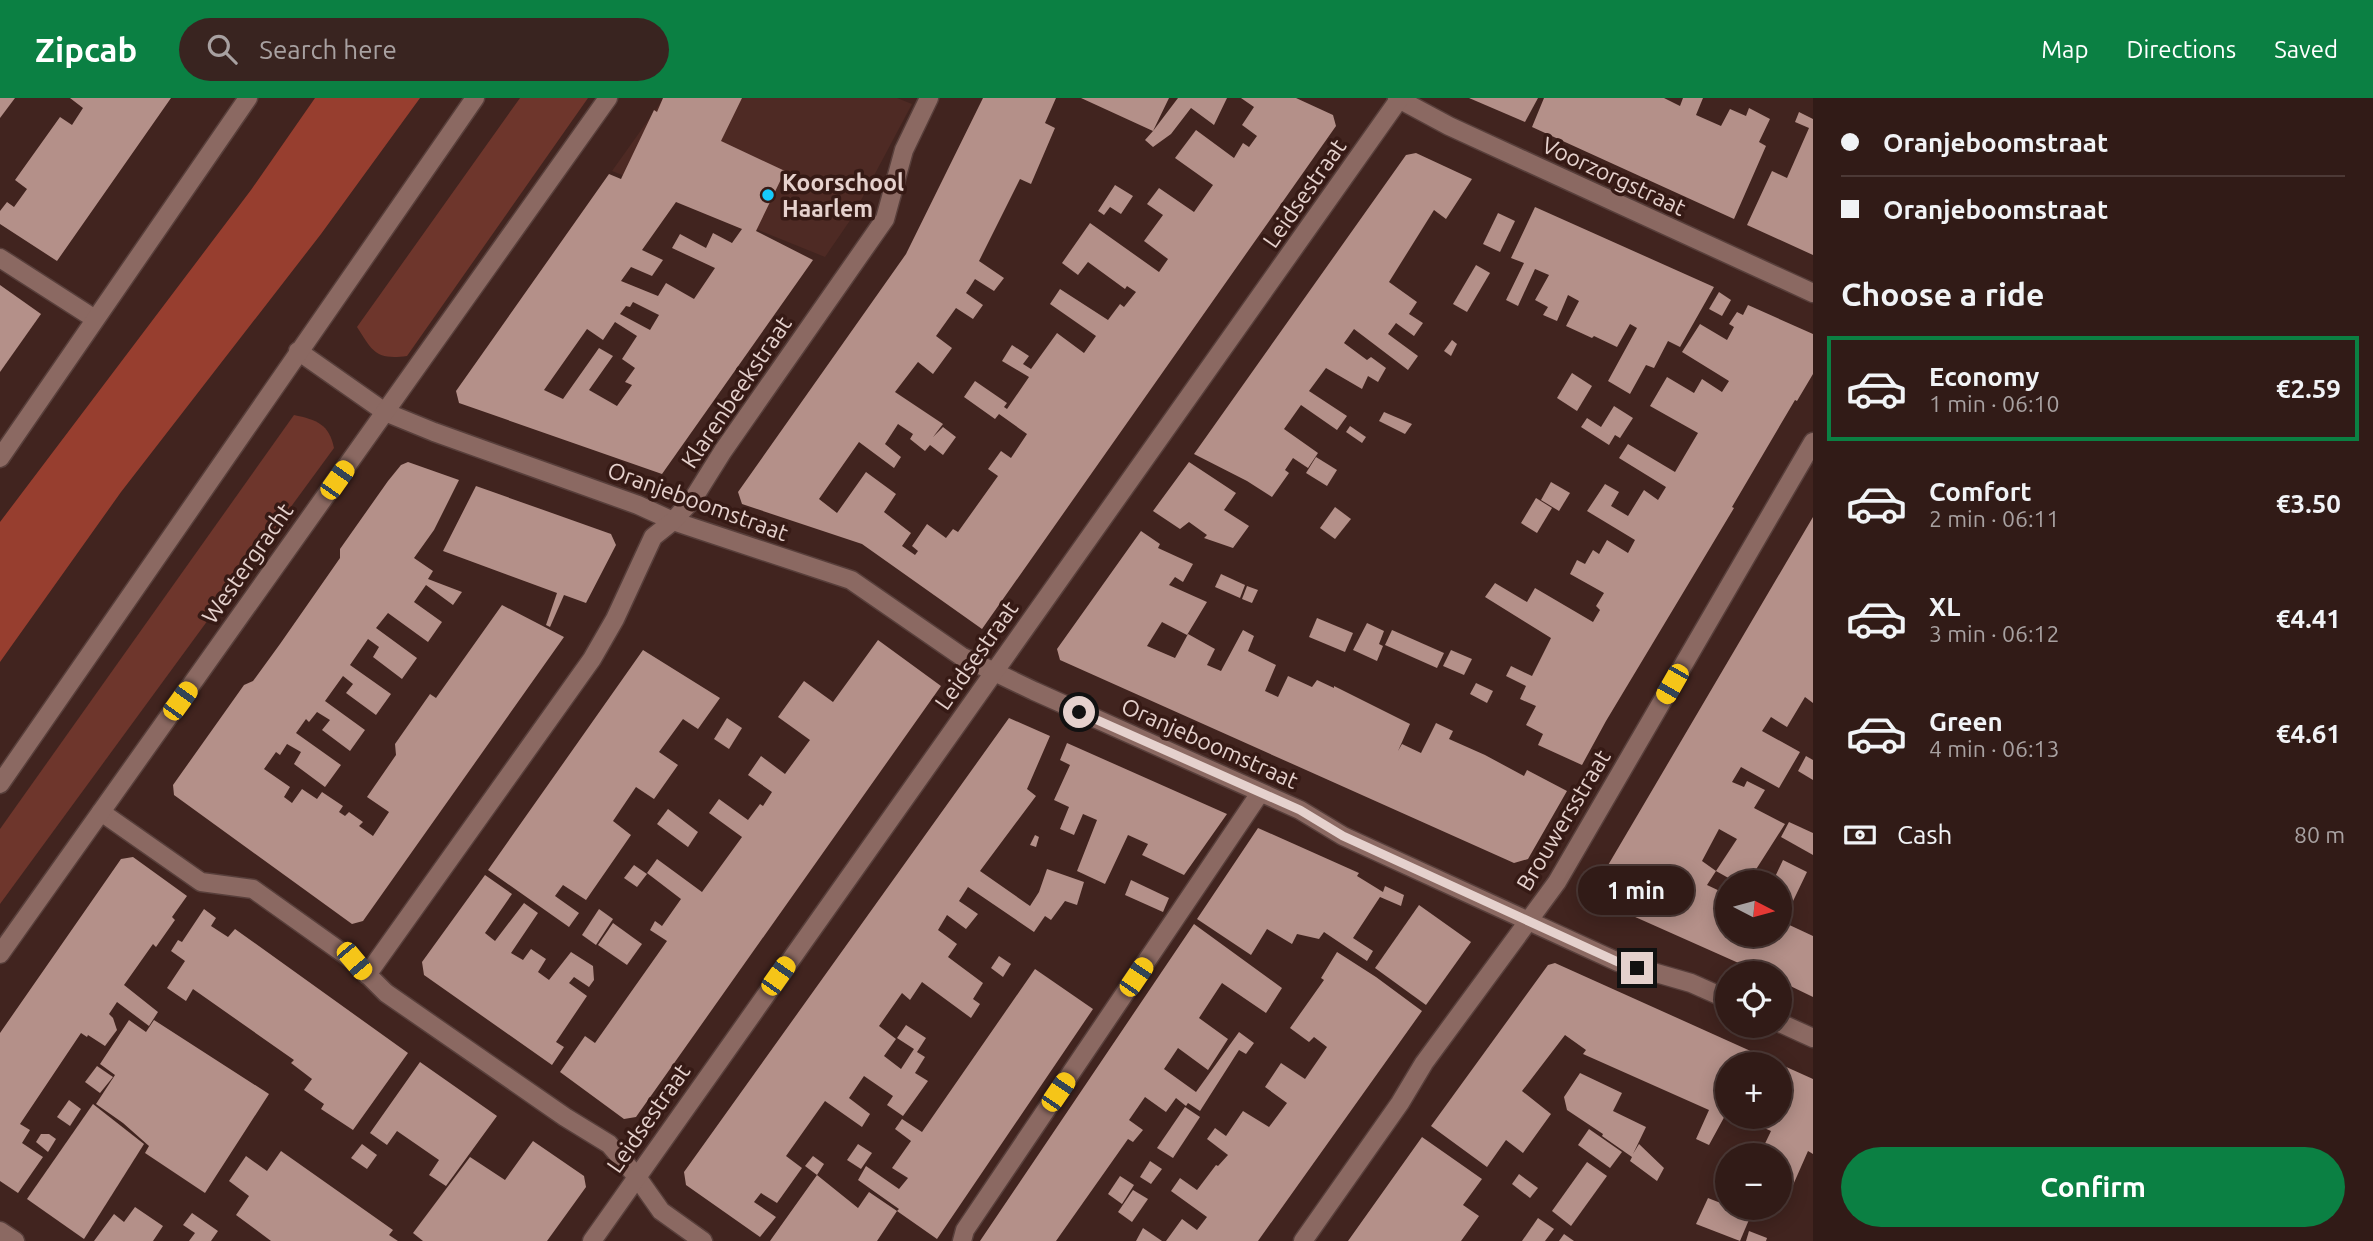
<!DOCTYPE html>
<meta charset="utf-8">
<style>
:root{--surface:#311b17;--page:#392420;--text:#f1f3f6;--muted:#a8a1a1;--line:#4c3936;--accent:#0b8043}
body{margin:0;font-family:Ubuntu,sans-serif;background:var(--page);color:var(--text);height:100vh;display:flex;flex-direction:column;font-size:26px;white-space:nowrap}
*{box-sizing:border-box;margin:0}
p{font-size:23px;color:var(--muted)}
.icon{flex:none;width:38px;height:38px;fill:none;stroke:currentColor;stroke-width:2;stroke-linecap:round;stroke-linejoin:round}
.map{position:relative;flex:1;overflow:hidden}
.panel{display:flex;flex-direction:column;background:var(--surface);width:560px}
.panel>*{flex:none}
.guide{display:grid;align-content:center;height:154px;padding:0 28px;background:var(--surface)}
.needle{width:46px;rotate:96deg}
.fabs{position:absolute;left:1715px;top:772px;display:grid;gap:14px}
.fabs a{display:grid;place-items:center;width:77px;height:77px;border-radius:50%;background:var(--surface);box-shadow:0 4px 18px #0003,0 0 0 2px var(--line);font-size:35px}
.end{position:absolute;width:32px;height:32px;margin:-16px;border:9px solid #e5d1cd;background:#111;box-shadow:0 0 0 4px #111}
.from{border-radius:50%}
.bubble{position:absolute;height:49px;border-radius:24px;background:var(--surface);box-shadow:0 4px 18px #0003,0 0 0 2px var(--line);font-size:23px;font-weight:700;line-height:49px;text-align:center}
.car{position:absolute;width:21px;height:42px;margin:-21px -10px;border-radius:9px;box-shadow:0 0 5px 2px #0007;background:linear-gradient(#f5c518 24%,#345 0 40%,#f5c518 0 76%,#345 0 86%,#f5c518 0)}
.guide b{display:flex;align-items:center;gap:24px;height:66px;font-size:26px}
.guide b+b{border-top:2px solid var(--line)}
.guide i{width:18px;height:18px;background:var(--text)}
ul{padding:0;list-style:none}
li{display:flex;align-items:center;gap:21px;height:105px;margin:0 14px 10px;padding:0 14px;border:4px solid transparent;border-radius:0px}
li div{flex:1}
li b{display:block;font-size:26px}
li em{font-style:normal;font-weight:700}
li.active{border-color:var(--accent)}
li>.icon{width:63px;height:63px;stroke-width:1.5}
h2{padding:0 28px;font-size:32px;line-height:84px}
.pay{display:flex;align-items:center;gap:18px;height:77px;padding:0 28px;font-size:26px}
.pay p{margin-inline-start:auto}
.primary-button{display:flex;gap:14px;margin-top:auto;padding:14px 28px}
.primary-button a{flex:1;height:80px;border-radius:42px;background:var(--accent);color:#fff;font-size:28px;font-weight:700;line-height:80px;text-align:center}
header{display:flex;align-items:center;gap:42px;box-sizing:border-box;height:98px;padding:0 35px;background:var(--accent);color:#fff}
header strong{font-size:33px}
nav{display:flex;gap:38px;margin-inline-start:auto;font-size:24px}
.search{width:490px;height:63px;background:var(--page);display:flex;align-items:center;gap:18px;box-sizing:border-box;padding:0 24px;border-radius:38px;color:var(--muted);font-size:26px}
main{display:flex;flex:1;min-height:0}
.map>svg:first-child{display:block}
</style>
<header>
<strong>Zipcab</strong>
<div class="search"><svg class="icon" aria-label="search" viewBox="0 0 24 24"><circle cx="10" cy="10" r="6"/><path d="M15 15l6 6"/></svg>Search here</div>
<nav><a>Map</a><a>Directions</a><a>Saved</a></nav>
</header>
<main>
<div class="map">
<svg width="1813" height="1143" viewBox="0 0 1813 1143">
<rect width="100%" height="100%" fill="#41241f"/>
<polygon fill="#4e2a24" points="664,0 897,0 912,6 851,121 825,159 612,73"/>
<g fill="#6e362c">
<path d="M520,0H588L407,258C376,262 373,254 357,229Z"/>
<path d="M294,317C317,322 329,326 334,350L0,806V731Z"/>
</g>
<polygon fill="#973e2f" points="315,0 420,0 321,136 121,394 0,564 0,424 251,92"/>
<g fill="#b49089" fill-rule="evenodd">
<polygon points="0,0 15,0 0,20"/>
<polygon points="70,0 171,0 57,163 0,126 0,113 7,104 14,109 27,91 15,82 60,19 72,27 83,10"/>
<path d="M663,0H742L721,43L785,73L756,133L813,162L662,376L459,305L456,293L609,76L621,81L654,12L657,14ZM676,104L742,131L732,145L713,135L706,150L680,136L672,150L715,170L694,201L666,185L658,198L621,183L631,169L652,178L663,162L642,152ZM633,204L659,217L650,232L620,216L626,208L630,209ZM615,224L637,238L622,261L635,270L625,284L632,287L617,308L589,292L613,258L599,250L563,301L544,292L587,231L603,242Z"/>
<polygon points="983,0 1056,0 1045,25 1055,30 1031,86 1020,81 979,163 1004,180 994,193 975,181 966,195 983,207 973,221 956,210 936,238 952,250 933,276 918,264 895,294 943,326 933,339 943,329 956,339 943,357 930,347 925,353 910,341 913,336 898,326 885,346 901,359 894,370 859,344 819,401 837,415 866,374 896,396 884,414 911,435 902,448 915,457 918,453 912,448 927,426 946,440 953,431 958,434 998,378 988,371 1001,353 1011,360 1027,336 999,316 995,321 964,299 975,283 1007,305 1004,309 1007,311 1029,279 1002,263 1012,247 1029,258 1023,266 1031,271 1057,235 1084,255 1096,238 1050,206 1060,191 1108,222 1120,206 1124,209 1136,194 1127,188 1125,191 1088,164 1078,177 1062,165 1090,125 1159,174 1168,161 1144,143 1163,117 1147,106 1159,90 1194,114 1213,87 1175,60 1196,32 1234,60 1243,45 1249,49 1257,38 1242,27 1254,9 1241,0 1296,0 1333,17 1336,28 982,531 862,446 742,406 738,394 906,156"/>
<polygon points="1081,0 1169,0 1153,33 1178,0 1227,0 1214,27 1191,10 1171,36 1153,49 1145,42 1153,33"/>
<polygon points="1469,0 1538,0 1525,24"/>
<polygon points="1544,0 1664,0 1680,8 1683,0 1703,0 1696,17 1721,28 1730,11 1746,18 1749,10 1770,21 1759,44 1766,48 1734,121 1532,29"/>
<polygon points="1799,14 1813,21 1813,157 1747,127 1772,73 1787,80 1809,30 1795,24"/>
<polygon points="1416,55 1472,81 1446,121 1434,112 1389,184 1417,204 1409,216 1423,225 1414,238 1396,225 1388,236 1418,258 1408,272 1354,231 1344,245 1367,262 1371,259 1386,270 1378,284 1368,278 1362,291 1326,270 1309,293 1347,318 1337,332 1301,307 1284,331 1318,355 1308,370 1293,360 1285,372 1289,375 1272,399 1247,383 1194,356 1406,57"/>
<polygon points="1115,87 1133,98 1121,116 1110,109 1104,117 1098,113"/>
<polygon points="1535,109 1714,189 1680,249 1668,243 1654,270 1646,267 1630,296 1608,283 1637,230 1630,226 1617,249 1594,238 1592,240 1566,228 1579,203 1568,197 1557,223 1543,217 1548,209 1535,202 1549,177 1535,171 1518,208 1506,202 1524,165 1511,160"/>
<polygon points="1498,115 1515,123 1500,154 1483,146"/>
<polygon points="1476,167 1490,175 1467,214 1453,206"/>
<polygon points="0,187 41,216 0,274"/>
<polygon points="1719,194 1731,202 1722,218 1709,211"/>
<polygon points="1748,207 1813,236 1813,276 1797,303 1795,302 1732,409 1734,410 1606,623 1582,667 1538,647 1543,636 1526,627 1536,608 1520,601 1526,588 1506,578 1511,568 1532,578 1551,540 1485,499 1495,485 1527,504 1535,490 1593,524 1600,512 1596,508 1604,495 1570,476 1577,462 1585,466 1593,452 1599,456 1607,442 1628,455 1635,442 1587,413 1605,386 1619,394 1611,408 1628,418 1644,392 1658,402 1666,389 1619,360 1628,346 1675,374 1698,335 1650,308 1667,279 1694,295 1702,281 1722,294 1729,283 1682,254 1700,226 1727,242 1734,229 1729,226 1737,214 1743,217"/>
<polygon points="1452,242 1457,246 1451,258 1444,253"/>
<polygon points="1572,275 1592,288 1577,313 1557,300"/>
<polygon points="1614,308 1633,320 1620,340 1615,337 1609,347 1581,329 1587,320 1601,329"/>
<polygon points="1384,314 1412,326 1405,336 1379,323"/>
<polygon points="1350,328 1366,339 1362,345 1346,334"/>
<polygon points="1316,359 1337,372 1327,388 1306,375"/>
<polygon points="408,364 459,382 434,432 414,460 433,473 428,481 462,494 453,507 426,487 414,504 442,524 428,544 388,515 376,530 417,560 402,581 373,559 379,549 368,541 350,567 391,596 376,617 346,595 353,586 343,578 325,603 365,632 350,653 322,632 330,622 317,614 309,624 306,621 296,635 341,667 325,689 294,666 301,654 287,646 280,657 276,654 264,671 290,689 284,699 292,705 302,691 317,701 322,694 343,708 339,714 345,718 349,714 363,724 359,728 373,738 389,714 367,699 396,657 395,646 430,596 436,600 502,507 564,539 363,823 352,826 174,697 173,687 244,587 253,583 280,546 340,460 340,451 388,383 401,367"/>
<polygon points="1189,364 1236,395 1224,412 1249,428 1233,450 1204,440 1207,437 1189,424 1180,431 1153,413"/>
<polygon points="1551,384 1570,395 1559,413 1541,402"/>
<polygon points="476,388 611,436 616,447 586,505 564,497 550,529 546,527 557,495 443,453"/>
<polygon points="1536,400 1552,410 1537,435 1521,425"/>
<polygon points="1335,409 1351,421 1335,441 1320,430"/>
<polygon points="1813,419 1813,605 1805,599 1787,629 1771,619 1762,633 1800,654 1779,690 1741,669 1732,684 1744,689 1747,683 1765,692 1754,710 1785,726 1748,784 1731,784 1732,782 1716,773 1737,741 1719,731 1702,763 1716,773 1707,787 1724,795 1727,791 1727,836 1780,836 1780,784 1767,784 1769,779 1774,781 1783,762 1807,774 1783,824 1813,838 1813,899 1780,883 1780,875 1761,875 1597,802 1594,791"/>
<polygon points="1141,433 1160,446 1158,450 1193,466 1183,484 1175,479 1169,487 1207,504 1187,537 1162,524 1147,548 1175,560 1188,536 1215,551 1207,567 1221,573 1243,532 1254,538 1248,553 1276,567 1265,593 1278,599 1288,578 1312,589 1317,582 1334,590 1334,588 1410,626 1398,653 1402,646 1421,655 1436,625 1453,633 1449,641 1485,657 1524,678 1527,672 1567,693 1528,761 1514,765 1060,562 1057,551"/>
<polygon points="1221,476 1245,487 1240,500 1215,489"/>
<polygon points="1247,488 1258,492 1252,505 1242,501"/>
<polygon points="1317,520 1353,535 1345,554 1309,539"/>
<polygon points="1367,525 1384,533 1379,546 1383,548 1377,563 1353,552"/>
<polygon points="1392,532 1444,555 1437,570 1385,547"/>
<polygon points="878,542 941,588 636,1019 624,1021 560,974 585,938 595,945 667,843 650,832 655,823 662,828 681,801 647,775 657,761 702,794 742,739 709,715 719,701 748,722 760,706 763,708 772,694 748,677 761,658 785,676 810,642 778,619 804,583 833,604"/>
<polygon points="643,552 720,600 698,631 683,621 659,654 678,667 654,701 636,689 613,723 631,737 586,802 563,787 555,798 579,815 569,829 488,772"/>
<polygon points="1451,552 1472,561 1464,577 1443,568"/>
<polygon points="1476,585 1493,593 1487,605 1470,596"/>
<polygon points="727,620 742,630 729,651 714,641"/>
<polygon points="1009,620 1050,638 1027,691 1036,698 980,773 1030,808 1039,794 1047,771 1084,784 1077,807 1065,803 1051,822 1045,818 1034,834 968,789 959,803 978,816 966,831 947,817 938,832 957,846 948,859 983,885 973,901 980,906 971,920 922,884 910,902 902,895 879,928 896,941 884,958 901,971 914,951 897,940 906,927 926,940 917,954 925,959 915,975 928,983 903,1018 887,1007 893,998 864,978 849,1000 870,1016 862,1029 825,1003 786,1058 802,1070 777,1105 761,1095 754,1104 776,1119 760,1139 686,1087 684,1074"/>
<polygon points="1067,645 1227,716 1184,777 1142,757 1148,746 1128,737 1105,786 1077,773 1097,722 1083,716 1074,737 1060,731 1069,709 1054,702 1070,667 1060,662"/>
<polygon points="1806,658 1813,662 1813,682 1798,673"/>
<polygon points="668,711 698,734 688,749 657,726"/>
<polygon points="1789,724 1813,735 1813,757 1781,739"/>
<polygon points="1258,730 1359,775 1357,778 1383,794 1385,788 1404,797 1401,808 1380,799 1353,840 1373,853 1367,863 1324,834 1319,841 1297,836 1292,846 1267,831 1251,857 1197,821"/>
<polygon points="1035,737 1039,739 1036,749 1030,747"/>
<polygon points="133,759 187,798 172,819 175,822 156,849 153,846 124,887 158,914 149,928 117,904 109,916 113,920 117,932 105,948 88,937 87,939 81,935 20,1026 30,1032 22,1045 43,1059 18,1095 0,1083 0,935 121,761"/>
<polygon points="634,767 647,776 637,789 624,780"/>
<polygon points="485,777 512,796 485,835 495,843 524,805 538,815 511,855 523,862 531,851 546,861 538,874 549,882 571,854 593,868 594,882 589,889 574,879 569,885 587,898 556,944 564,949 552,967 424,877 422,864"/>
<polygon points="1131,782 1169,800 1163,814 1125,797"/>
<polygon points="1419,807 1471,844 1426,907 1375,870"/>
<polygon points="204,811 216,820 211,828 228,839 235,831 408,955 353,1032 321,1011 324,1006 304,992 312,981 291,965 294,962 193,891 186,903 167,890 185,863 171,853 178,842 182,844"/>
<polygon points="599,811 613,821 596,847 582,837"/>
<polygon points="613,825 642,846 627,867 598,847"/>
<polygon points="1194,826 1282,890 1266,915 1222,885 1199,920 1228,941 1208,972 1178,950 1164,971 1196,994 1239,934 1254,945 1246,956 1239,952 1200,1013 1188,1005 1186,1008 1176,1000 1166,1014 1145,999 1129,1022 1143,1032 1133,1044 1128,1041 1056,1143 980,1143"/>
<polygon points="1337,854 1376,879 1422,913 1258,1143 1166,1143 1182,1121 1197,1132 1207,1119 1171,1093 1180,1080 1197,1092 1216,1067 1218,1068 1228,1057 1207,1041 1215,1030 1226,1038 1243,1013 1269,1029 1287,1005 1265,989 1281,965 1305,981 1327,949 1314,939 1309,944 1290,930 1324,882 1321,880"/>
<polygon points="999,858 1011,866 1003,879 991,870"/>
<polygon points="1555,865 1813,981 1813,1056 1808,1053 1786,1103 1780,1100 1780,1057 1760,1056 1771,1033 1737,1018 1780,1018 1780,966 1727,966 1727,1014 1709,1047 1696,1041 1709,1012 1583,956 1586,952 1565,937 1522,993 1551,1016 1523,1055 1506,1042 1487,1069 1431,1028 1548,867"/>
<polygon points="1035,871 1093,911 937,1141 897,1113 899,1111 858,1082 866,1068 899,1091 908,1080 892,1070 911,1043 895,1031 902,1021 922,1034"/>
<polygon points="129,922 146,934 154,922 269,996 205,1095 145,1055 149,1048 123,1025 96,1006 115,977 100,966"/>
<polygon points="420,964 497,1018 446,1088 429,1077 439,1062 397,1033 387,1047 370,1035"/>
<polygon points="97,968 113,979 100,995 85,984"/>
<polygon points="1580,975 1622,995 1613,1013 1646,1029 1633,1056 1639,1046 1664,1070 1657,1083 1630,1063 1632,1059 1602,1038 1603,1036 1567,1012 1564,999"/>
<polygon points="69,1002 81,1011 70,1028 57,1019"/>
<polygon points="93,1006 144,1046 84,1141 27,1101"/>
<polygon points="1185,1009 1200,1019 1173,1060 1157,1050"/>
<polygon points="1589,1031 1622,1054 1610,1070 1578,1047"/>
<polygon points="41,1036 49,1036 56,1041 48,1054 36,1044"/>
<polygon points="1422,1039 1482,1081 1463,1107 1479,1118 1461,1143 1348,1143"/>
<polygon points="533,1043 584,1078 586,1089 547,1143 423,1143 413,1135 470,1059 505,1082"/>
<polygon points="362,1046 377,1057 367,1071 351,1060"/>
<polygon points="858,1046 872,1055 861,1071 847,1062"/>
<polygon points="281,1053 393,1132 389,1137 398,1143 271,1143 236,1117 249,1098 229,1083 246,1058 267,1073"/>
<polygon points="813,1058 824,1066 817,1077 805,1068"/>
<polygon points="1150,1063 1162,1071 1151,1086 1140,1079"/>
<polygon points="1587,1064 1607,1078 1571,1128 1552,1113"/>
<polygon points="1519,1076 1538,1090 1530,1100 1512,1086"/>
<polygon points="817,1077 858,1110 869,1094 897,1113 877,1143 770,1143"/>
<polygon points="1120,1078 1134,1087 1122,1106 1108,1096"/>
<polygon points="1133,1092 1148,1101 1132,1124 1118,1114"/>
<polygon points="1708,1100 1751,1117 1740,1143 1696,1126"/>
<polygon points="135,1109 163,1128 153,1143 94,1143 114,1116 124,1124"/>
<polygon points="192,1115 218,1133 211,1143 189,1143 195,1135 183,1127"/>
<polygon points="1538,1120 1554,1131 1545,1143 1522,1143"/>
<polygon points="1143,1130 1162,1143 1136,1143"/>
<polygon points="1749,1133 1767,1140 1766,1143 1746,1143"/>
<polygon points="1564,1136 1574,1143 1559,1143"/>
</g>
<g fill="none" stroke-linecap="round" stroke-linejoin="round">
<defs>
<g id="minor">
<polyline points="1397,0 1449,28 1813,195"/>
<polyline points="0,160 95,221"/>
<polyline points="298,253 385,314 434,334 638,407 673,423 851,482 961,558 1034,593 1300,712 1343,738 1618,864 1691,885 1727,901"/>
<polyline points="0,360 248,0"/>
<polyline points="0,686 475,0"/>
<polyline points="101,714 201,784 253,791 354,863 386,895 565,1019 609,1046 637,1079 661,1113 703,1143"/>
<polyline points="0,856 608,0"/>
<polyline points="367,877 592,561 615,521 653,439 673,423 693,401 723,353 885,121 904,52 929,0"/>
<polyline points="1780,925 1813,940"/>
<polyline points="0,1133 15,1143"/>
<polyline points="592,1143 1400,0"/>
<polyline points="962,1143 965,1132 1260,695"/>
<polyline points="1303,1143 1400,1005 1424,965 1557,784 1813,344"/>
</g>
</defs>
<use href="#minor" stroke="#583f3b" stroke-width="21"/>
<use href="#minor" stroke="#8b6962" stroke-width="18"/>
</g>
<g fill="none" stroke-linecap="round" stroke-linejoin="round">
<polyline stroke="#e5d1cd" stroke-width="9" points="1079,614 1300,712 1343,738 1618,864 1637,870"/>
</g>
<circle fill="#16cafb" stroke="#361a15" stroke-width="2.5" cx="768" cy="97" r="7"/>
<g text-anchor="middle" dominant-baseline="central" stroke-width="7" stroke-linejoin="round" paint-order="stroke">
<g font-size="23" fill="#e5d1cd" stroke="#361a15">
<text transform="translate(1614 78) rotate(25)">Voorzorgstraat</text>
<text transform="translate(1304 95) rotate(-55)">Leidsestraat</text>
<text transform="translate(736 294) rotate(-56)">Klarenbeekstraat</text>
<text transform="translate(698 403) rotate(20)">Oranjeboomstraat</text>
<text transform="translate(247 465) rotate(-55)">Westergracht</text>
<text transform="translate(976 557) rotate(-55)">Leidsestraat</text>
<text transform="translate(1210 645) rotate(24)">Oranjeboomstraat</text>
<text transform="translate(1563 722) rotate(-59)">Brouwersstraat</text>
<text transform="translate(648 1020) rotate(-55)">Leidsestraat</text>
</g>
<g font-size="23" font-weight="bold" fill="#e5d1cd" stroke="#361a15" text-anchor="start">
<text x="782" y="84">Koorschool<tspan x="782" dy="26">Haarlem</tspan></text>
</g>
</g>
</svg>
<div class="fabs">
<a><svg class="needle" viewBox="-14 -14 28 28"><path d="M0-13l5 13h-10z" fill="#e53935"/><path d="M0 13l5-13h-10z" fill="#a8a1a1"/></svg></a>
<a><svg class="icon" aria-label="locate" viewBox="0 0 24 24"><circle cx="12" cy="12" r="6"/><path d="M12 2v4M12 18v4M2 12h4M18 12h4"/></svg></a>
<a>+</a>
<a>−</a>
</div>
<i class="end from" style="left:1079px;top:614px"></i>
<i class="end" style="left:1637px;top:870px"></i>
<div class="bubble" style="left:1578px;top:768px;width:116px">1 min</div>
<i class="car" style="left:337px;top:382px;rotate:35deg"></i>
<i class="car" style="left:1672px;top:586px;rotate:210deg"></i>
<i class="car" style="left:180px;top:603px;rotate:36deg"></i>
<i class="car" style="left:354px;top:863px;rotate:140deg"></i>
<i class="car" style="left:778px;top:878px;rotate:35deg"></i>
<i class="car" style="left:1136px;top:879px;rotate:34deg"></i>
<i class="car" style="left:1058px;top:994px;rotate:34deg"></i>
</div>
<section class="panel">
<div class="guide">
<b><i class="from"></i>Oranjeboomstraat</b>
<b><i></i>Oranjeboomstraat</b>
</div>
<h2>Choose a ride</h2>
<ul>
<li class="active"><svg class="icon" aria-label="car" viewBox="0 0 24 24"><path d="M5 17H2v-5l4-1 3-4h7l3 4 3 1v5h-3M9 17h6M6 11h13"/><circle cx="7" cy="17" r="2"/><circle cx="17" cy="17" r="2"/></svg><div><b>Economy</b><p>1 min · 06:10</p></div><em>€2.59</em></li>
<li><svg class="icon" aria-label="car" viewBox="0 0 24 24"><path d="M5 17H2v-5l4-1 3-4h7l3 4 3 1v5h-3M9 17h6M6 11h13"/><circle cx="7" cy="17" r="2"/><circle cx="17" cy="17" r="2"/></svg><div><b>Comfort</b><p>2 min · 06:11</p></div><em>€3.50</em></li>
<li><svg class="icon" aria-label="car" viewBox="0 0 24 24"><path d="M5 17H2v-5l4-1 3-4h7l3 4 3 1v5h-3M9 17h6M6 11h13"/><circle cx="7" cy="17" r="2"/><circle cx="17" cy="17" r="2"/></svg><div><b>XL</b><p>3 min · 06:12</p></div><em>€4.41</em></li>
<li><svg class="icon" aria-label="car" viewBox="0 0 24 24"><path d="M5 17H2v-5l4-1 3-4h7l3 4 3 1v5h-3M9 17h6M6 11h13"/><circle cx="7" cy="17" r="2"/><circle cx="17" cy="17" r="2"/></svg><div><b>Green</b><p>4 min · 06:13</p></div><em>€4.61</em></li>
</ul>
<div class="pay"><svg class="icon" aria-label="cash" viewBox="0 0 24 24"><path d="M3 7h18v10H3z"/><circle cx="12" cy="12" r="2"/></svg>Cash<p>80 m</p></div>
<div class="primary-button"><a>Confirm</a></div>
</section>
</main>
